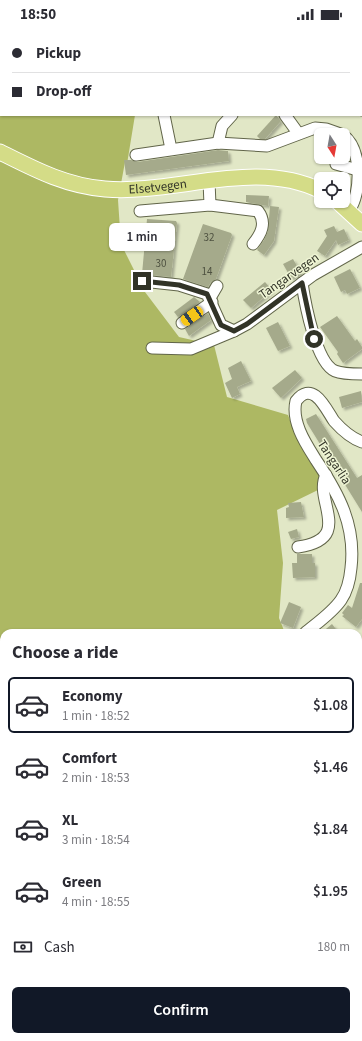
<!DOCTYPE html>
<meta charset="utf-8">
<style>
:root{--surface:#fff;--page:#f7f7f7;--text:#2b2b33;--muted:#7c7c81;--line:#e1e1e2;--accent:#111827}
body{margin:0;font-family:"Source Sans 3",sans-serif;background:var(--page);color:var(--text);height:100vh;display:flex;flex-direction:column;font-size:15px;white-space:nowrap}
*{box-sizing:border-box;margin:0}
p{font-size:13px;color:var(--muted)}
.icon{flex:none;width:22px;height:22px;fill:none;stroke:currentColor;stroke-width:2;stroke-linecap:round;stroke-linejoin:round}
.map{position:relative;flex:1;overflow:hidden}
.drawer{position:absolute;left:0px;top:601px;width:362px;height:412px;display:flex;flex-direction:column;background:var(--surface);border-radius:12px 12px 0 0;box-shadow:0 1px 3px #0004}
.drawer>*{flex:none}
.banner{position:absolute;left:0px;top:0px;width:362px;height:88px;box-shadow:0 1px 3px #0004;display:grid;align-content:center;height:88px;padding:0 12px;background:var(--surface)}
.needle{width:26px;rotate:169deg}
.fabs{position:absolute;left:314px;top:100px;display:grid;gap:8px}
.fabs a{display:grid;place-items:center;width:36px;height:36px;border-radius:6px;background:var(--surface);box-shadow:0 1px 3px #0004;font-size:20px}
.end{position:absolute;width:18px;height:18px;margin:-9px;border:5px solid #313327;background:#fff;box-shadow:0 0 0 2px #fff}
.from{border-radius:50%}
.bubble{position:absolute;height:28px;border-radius:6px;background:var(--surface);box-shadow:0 1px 3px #0004;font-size:13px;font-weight:600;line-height:28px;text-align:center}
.car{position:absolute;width:12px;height:24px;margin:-12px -6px;border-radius:5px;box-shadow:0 0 3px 1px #0007;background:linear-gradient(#f5c518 24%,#345 0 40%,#f5c518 0 76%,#345 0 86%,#f5c518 0)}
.banner b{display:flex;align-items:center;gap:14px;height:38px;font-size:15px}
.banner b+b{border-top:1px solid var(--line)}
.banner i{width:10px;height:10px;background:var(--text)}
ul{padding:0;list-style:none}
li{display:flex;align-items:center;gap:12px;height:56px;margin:0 8px 6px;padding:0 4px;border:2px solid transparent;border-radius:6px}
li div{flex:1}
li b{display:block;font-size:15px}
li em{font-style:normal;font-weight:600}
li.active{border-color:var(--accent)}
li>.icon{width:36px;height:36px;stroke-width:1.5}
h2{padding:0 12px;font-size:18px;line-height:48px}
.pay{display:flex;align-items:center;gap:10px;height:44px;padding:0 12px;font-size:15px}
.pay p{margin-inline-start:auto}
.primary-button{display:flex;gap:8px;margin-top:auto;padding:8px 12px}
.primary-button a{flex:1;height:46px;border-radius:6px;background:var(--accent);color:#fff;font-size:16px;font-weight:600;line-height:46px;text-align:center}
.status{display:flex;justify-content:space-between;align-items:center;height:28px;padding:0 20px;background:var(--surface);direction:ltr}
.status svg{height:11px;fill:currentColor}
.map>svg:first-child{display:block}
</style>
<div class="status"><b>18:50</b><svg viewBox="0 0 49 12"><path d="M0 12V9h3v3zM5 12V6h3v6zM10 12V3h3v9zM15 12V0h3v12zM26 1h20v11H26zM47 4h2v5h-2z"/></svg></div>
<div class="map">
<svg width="362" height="1013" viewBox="0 0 362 1013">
<defs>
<filter id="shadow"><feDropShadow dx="2.5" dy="2.5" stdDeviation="1" flood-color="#0004"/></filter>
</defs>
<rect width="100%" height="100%" fill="#e1e7c6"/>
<g fill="#adb863">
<polygon points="0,0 199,0 1,1 1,87 135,87 127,136 125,134 118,172 121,216 145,264 179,309 214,317 227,369 288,387 296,408 320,445 318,462 277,482 283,535 279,590 285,605 4,605 4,1009 358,1009 358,894 362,900 362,1013 0,1013"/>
<polygon points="362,613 362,782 358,783 358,615"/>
</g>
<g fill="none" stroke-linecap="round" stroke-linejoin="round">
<g stroke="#96a138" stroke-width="3">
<polyline points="358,975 362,974"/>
<polyline points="242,1013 247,1009"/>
</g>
</g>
<g fill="#a5aa8b" filter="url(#shadow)">
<polygon points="276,87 281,93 265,111 260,111 257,108"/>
<polygon points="218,122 228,123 229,133 126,147 124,132 131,132 137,134"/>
<polygon points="246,167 269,168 268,178 246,174"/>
<polygon points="270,178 279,179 274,213 264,227 257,222 264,212 268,203"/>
<polygon points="147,191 176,193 177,195 171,249 142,246"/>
<polygon points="203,196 231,205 232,207 216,251 211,254 208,259 183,251"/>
<polygon points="334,198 337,204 344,201 349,212 338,217 336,212 325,228 317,223 327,208 324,202"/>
<polygon points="293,231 301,245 291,250 283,236"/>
<polygon points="350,241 360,260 347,266 345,262 341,264 334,249"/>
<polygon points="265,254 272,262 251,280 243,272"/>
<polygon points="194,269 200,274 178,289 174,284"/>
<polygon points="208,285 211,292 189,308 185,301"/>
<polygon points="337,288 355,313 357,311 362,319 362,321 343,335 337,326 338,324 320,299"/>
<polygon points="278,294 290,318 278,323 266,300"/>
<polygon points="241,333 251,353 237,359 240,366 232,370 225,355 232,351 228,340"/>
<polygon points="295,342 302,350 281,370 272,360"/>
<polygon points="361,363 362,374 342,380 339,369"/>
<polygon points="316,386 357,450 362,447 362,484 307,395 306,391"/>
<polygon points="301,474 304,489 286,490 286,480 289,479 288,475"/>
<polygon points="297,501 299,509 291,511 288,504"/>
<polygon points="297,526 312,526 312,535 315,535 315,549 293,550 292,535 297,535"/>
<polygon points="360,555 362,555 362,591 356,599 342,588 344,587 342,585 348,577 352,580"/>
<polygon points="289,574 301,579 293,600 280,595"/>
<polygon points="332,596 339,605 321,605"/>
</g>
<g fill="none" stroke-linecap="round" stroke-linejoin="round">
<defs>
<g id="minor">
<polyline points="308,0 310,1"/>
<polyline points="361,79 362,82"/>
<polyline points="164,87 171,121"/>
<polyline points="285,87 298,105"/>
<path d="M343,107C362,121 362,164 349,183"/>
<polyline points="218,115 222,98 232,87"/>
<polyline points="136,127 218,115 267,118 315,100 326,101 343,107"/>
<polyline points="336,136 361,143"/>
<path d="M210,177L258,183C267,195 261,206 253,216"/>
<polyline points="140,183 210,177 209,153"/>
<polyline points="142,253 179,257 207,266 221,297 234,303"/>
<path d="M302,255C305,275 316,335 335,343C342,346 354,346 362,346"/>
<polyline points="210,270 217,258"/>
<polyline points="182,295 212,274"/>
<polyline points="152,320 191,321 234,303 247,296 313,247 362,219"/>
<path d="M298,519C355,511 313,472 326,447"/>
<path d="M305,605C317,595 332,585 341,572C348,562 350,551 351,540C356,498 339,466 316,432C306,416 291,394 296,373C313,351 326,381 334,393C342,402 351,410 362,414"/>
</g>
<g id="major">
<path id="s1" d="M0,124C34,141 66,158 105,161C174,167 256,130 321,163"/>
<polyline points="337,173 362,196"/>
</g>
</defs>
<use href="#minor" stroke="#616549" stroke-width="13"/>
<use href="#major" stroke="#fff" stroke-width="17"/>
<use href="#minor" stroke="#fff" stroke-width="11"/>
<use href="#major" stroke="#d4dc87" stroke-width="15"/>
</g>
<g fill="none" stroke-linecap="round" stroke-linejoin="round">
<polyline stroke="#313327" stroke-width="5" points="142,253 179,257 207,266 221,297 234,303 247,296 302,255 314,311"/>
</g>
<g text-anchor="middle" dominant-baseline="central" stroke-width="3" stroke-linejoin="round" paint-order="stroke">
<g font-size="11" fill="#4e5140">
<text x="209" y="209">32</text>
<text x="161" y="235">30</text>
<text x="207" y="243">14</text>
</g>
<g font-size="13" fill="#313327" stroke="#eef4d3">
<text stroke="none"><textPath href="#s1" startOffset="165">Elsetvegen</textPath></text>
<text transform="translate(289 248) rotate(-35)">Tangarvegen</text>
<text transform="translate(334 434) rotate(57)">Tangarlia</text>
</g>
</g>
</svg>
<div class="fabs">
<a><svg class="needle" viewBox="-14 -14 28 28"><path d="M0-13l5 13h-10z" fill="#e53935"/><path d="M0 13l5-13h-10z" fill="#7c7c81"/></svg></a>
<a><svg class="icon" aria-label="locate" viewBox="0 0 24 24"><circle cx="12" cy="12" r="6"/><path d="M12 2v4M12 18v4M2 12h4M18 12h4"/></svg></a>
</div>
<i class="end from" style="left:314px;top:311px"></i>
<i class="end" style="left:142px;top:253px"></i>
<div class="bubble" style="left:109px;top:195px;width:66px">1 min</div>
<i class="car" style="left:192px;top:288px;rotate:236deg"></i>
<div class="banner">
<b><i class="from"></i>Pickup</b>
<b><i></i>Drop-off</b>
</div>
<section class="drawer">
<h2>Choose a ride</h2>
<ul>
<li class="active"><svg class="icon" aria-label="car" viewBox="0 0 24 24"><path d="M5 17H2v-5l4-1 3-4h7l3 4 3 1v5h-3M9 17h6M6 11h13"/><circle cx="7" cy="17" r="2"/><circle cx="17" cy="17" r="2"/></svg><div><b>Economy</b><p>1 min · 18:52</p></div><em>$1.08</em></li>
<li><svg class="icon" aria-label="car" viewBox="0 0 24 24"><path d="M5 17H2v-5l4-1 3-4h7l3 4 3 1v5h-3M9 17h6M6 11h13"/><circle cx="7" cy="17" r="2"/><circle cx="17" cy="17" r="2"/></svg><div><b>Comfort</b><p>2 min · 18:53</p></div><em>$1.46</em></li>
<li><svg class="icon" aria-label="car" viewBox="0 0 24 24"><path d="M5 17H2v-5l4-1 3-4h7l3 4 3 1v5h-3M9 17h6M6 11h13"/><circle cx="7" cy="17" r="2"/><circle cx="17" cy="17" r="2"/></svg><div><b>XL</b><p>3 min · 18:54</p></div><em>$1.84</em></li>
<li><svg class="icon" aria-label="car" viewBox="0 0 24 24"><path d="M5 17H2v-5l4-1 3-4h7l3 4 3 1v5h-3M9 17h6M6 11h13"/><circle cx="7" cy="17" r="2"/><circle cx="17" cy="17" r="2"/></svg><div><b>Green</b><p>4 min · 18:55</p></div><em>$1.95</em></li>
</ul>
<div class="pay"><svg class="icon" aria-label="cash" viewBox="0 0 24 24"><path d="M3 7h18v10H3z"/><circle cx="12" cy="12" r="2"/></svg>Cash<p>180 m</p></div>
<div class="primary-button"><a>Confirm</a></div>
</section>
</div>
